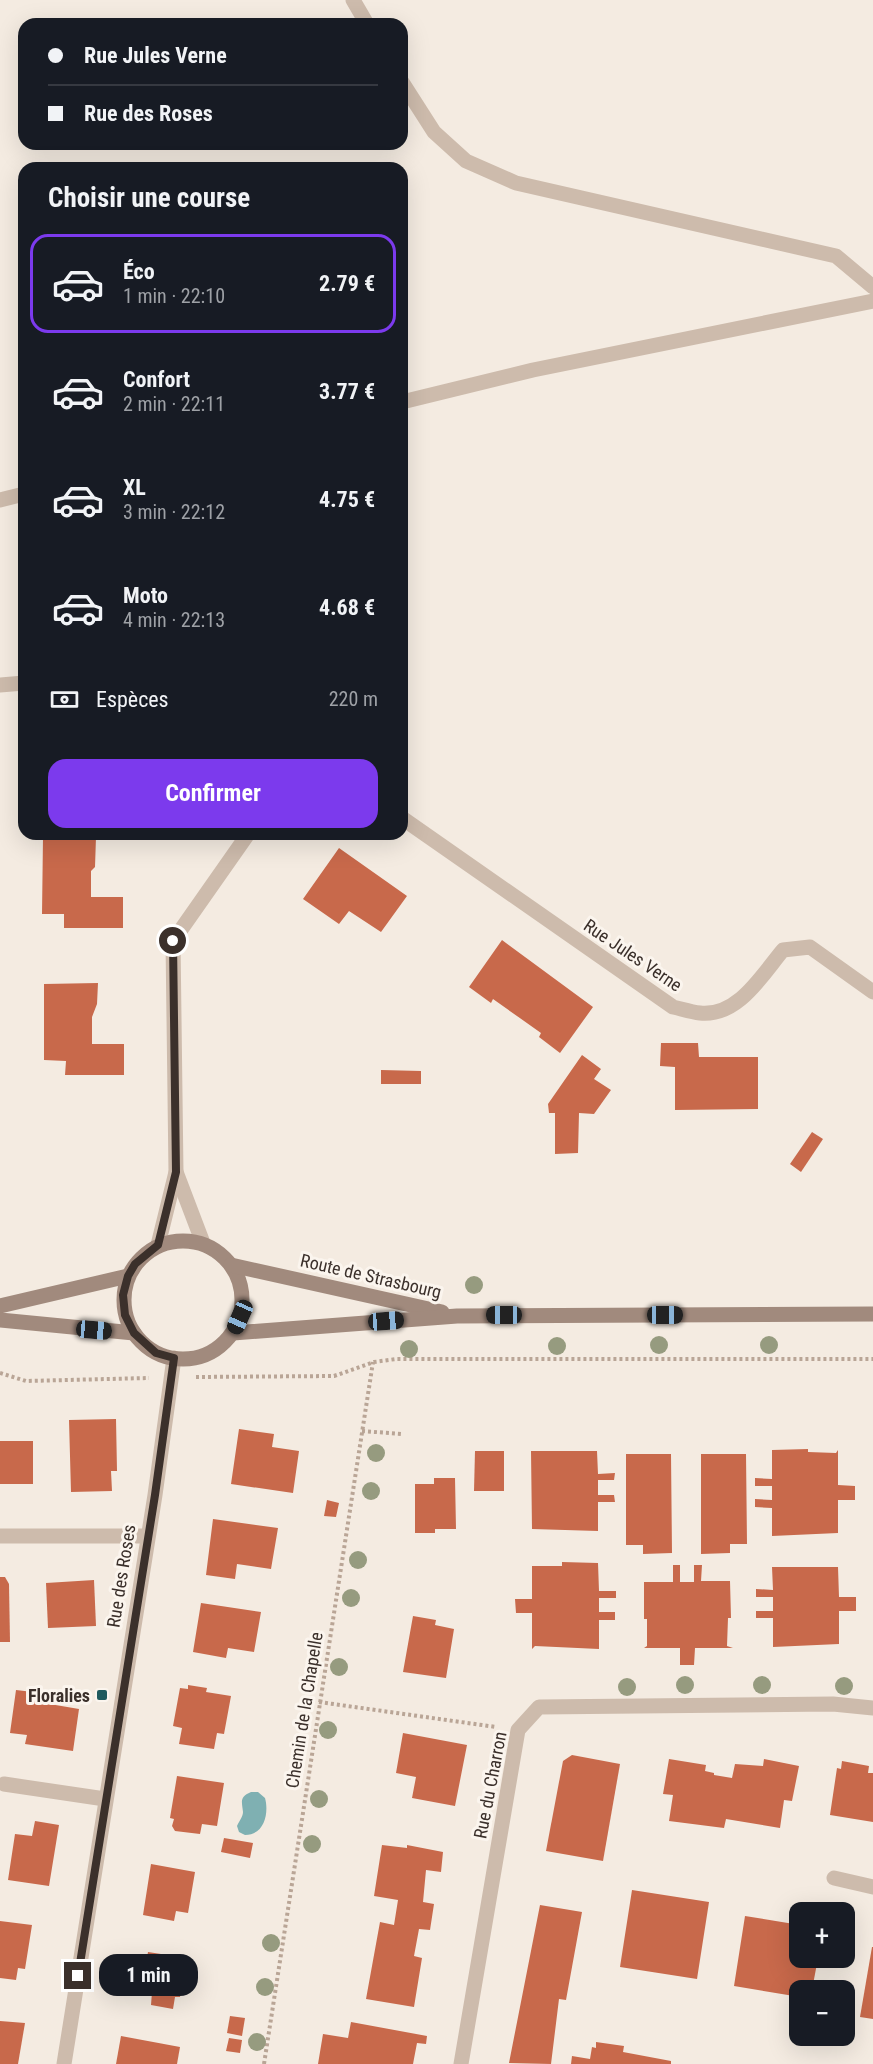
<!DOCTYPE html>
<html lang="fr">
<meta charset="utf-8">
<style>
:root{--surface:#171b24;--page:#242831;--text:#f1f3f6;--muted:#9ea1a6;--line:#363941;--accent:#7c3aed}
body{margin:0;font-family:"Roboto Condensed",sans-serif;background:var(--page);color:var(--text);height:100vh;display:flex;flex-direction:column;font-size:22px;white-space:nowrap}
*{box-sizing:border-box;margin:0}
p{font-size:20px;color:var(--muted)}
.icon{flex:none;width:33px;height:33px;fill:none;stroke:currentColor;stroke-width:2;stroke-linecap:round;stroke-linejoin:round}
.map{position:relative;flex:1;overflow:hidden}
.details{position:absolute;left:18px;top:162px;width:390px;height:678px;display:flex;flex-direction:column;background:var(--surface);border-radius:18px;box-shadow:0 6px 24px #0002}
.details>*{flex:none}
.hud{position:absolute;left:18px;top:18px;width:390px;height:132px;border-radius:18px;box-shadow:0 6px 24px #0002;display:grid;align-content:center;height:132px;padding:0 30px;background:var(--surface)}
.fabs{position:absolute;left:789px;top:1902px;display:grid;gap:12px}
.fabs a{display:grid;place-items:center;width:66px;height:66px;border-radius:12px;background:var(--surface);box-shadow:0 6px 24px #0002;font-size:30px}
.end{position:absolute;width:27px;height:27px;margin:-14px;border:8px solid #3b302b;background:#fff;box-shadow:0 0 0 3px #fff}
.from{border-radius:50%}
.bubble{position:absolute;height:42px;border-radius:18px;background:var(--surface);box-shadow:0 6px 24px #0002;font-size:20px;font-weight:700;line-height:42px;text-align:center}
.car{position:absolute;width:18px;height:36px;margin:-18px -9px;border-radius:8px;box-shadow:0 0 4px 2px #0007;background:linear-gradient(#222 24%,#8ab4d8 0 40%,#222 0 76%,#8ab4d8 0 86%,#222 0)}
.hud b{display:flex;align-items:center;gap:21px;height:57px;font-size:22px}
.hud b+b{border-top:2px solid var(--line)}
.hud i{width:15px;height:15px;background:var(--text)}
ul{padding:0;list-style:none}
li{display:flex;align-items:center;gap:18px;height:99px;margin:0 12px 9px;padding:0 18px;border:3px solid transparent;border-radius:18px}
li div{flex:1}
li b{display:block;font-size:22px}
li em{font-style:normal;font-weight:700}
li.current{border-color:var(--accent)}
li>.icon{width:54px;height:54px;stroke-width:1.5}
h2{padding:0 30px;font-size:27px;line-height:72px}
.pay{display:flex;align-items:center;gap:15px;height:66px;padding:0 30px;font-size:22px}
.pay p{margin-inline-start:auto}
.button{display:flex;gap:12px;margin-top:auto;padding:12px 30px}
.button a{flex:1;height:69px;border-radius:18px;background:var(--accent);color:#fff;font-size:24px;font-weight:700;line-height:69px;text-align:center}
.map>svg:first-child{display:block}
</style>
<div class="map">
<svg width="873" height="2064" viewBox="0 0 873 2064">
<rect width="100%" height="100%" fill="#f4ebe1"/>
<path fill="#7fb0b2" d="M251,1792H258L265,1798C269,1812 265,1835 245,1835L239,1832L237,1826C239,1821 243,1817 243,1812C242,1802 239,1797 251,1792Z"/>
<g fill="#c8694b">
<polygon points="43,837 96,837 95,867 91,871 91,897 123,897 123,928 64,928 64,914 42,914"/>
<polygon points="339,848 407,896 381,932 349,911 339,924 303,899"/>
<polygon points="502,940 593,1007 560,1053 539,1037 541,1033 493,999 491,1003 469,987"/>
<polygon points="98,983 97,1004 92,1017 92,1044 124,1044 124,1075 65,1075 66,1061 44,1060 44,984"/>
<polygon points="661,1043 698,1043 699,1057 758,1057 758,1109 675,1110 675,1067 660,1066"/>
<polygon points="582,1055 601,1069 594,1079 611,1090 594,1114 579,1113 578,1153 555,1154 555,1113 549,1113 548,1104"/>
<polygon points="381,1070 421,1071 421,1084 381,1084"/>
<polygon points="812,1132 823,1139 801,1172 790,1164"/>
<polygon points="116,1419 117,1471 111,1471 112,1491 71,1492 69,1420"/>
<polygon points="239,1429 274,1434 272,1447 299,1451 293,1493 231,1484"/>
<rect x="0" y="1441" width="33" height="43"/>
<polygon points="808,1449 808,1452 836,1453 838,1450 838,1485 855,1486 855,1500 838,1500 838,1533 772,1536 772,1508 755,1507 755,1499 772,1500 772,1486 755,1486 755,1478 772,1479 772,1450"/>
<polygon points="475,1451 504,1451 504,1491 474,1491"/>
<polygon points="531,1451 597,1451 598,1474 615,1473 614,1480 598,1480 598,1495 614,1495 615,1502 598,1502 598,1531 532,1529"/>
<polygon points="626,1454 671,1454 672,1553 643,1554 643,1545 626,1545"/>
<polygon points="701,1454 746,1454 747,1544 730,1544 730,1553 701,1554"/>
<polygon points="434,1478 455,1478 456,1529 435,1529 435,1533 415,1533 415,1484 434,1484"/>
<polygon points="327,1500 339,1503 336,1517 324,1516"/>
<polygon points="213,1519 278,1528 271,1569 237,1564 235,1579 206,1575"/>
<polygon points="562,1562 598,1563 599,1591 616,1591 616,1598 599,1598 599,1612 615,1612 615,1620 599,1620 599,1649 535,1646 532,1649 532,1613 516,1613 515,1599 532,1599 532,1566 562,1566"/>
<polygon points="673,1565 680,1565 680,1582 694,1582 694,1565 702,1565 701,1581 730,1581 731,1618 728,1618 727,1646 733,1648 695,1648 694,1665 680,1665 680,1648 644,1648 647,1646 647,1619 644,1619 644,1582 673,1582"/>
<polygon points="772,1567 838,1567 839,1597 856,1597 856,1611 839,1611 839,1644 773,1647 773,1618 756,1618 756,1611 773,1611 773,1597 756,1597 756,1589 773,1590"/>
<polygon points="0,1577 5,1577 9,1584 10,1642 0,1642"/>
<polygon points="94,1580 96,1626 48,1628 46,1583"/>
<polygon points="201,1603 261,1612 254,1652 228,1648 226,1658 193,1652"/>
<polygon points="413,1616 436,1620 435,1625 454,1629 446,1678 403,1672"/>
<polygon points="188,1685 207,1688 206,1692 231,1696 224,1734 217,1733 214,1749 179,1744 182,1728 173,1726 180,1688 188,1689"/>
<polygon points="16,1690 33,1692 32,1701 79,1709 73,1751 25,1744 27,1735 10,1733"/>
<polygon points="403,1733 467,1745 455,1806 412,1798 416,1777 396,1773"/>
<polygon points="572,1755 620,1764 603,1861 546,1851 563,1761"/>
<polygon points="669,1759 706,1765 705,1771 714,1773 714,1775 732,1778 735,1764 763,1766 764,1759 799,1766 792,1801 784,1800 780,1828 726,1819 724,1828 669,1821 673,1795 663,1794"/>
<polygon points="842,1761 869,1766 868,1773 873,1773 873,1822 830,1815 837,1768 841,1769"/>
<polygon points="177,1776 224,1783 217,1826 202,1824 200,1834 175,1831 172,1826 174,1819 170,1818"/>
<polygon points="35,1821 59,1825 49,1886 8,1880 15,1834 32,1836"/>
<polygon points="224,1838 253,1843 250,1858 221,1852"/>
<polygon points="382,1845 407,1848 407,1845 443,1852 441,1872 426,1870 423,1902 434,1904 430,1930 419,1929 414,1956 422,1958 414,2007 366,1999 380,1922 394,1925 398,1900 374,1896"/>
<polygon points="151,1864 195,1872 188,1913 176,1911 174,1921 143,1915"/>
<polygon points="632,1890 709,1902 697,1979 620,1967"/>
<polygon points="540,1905 582,1912 566,2000 559,1999 551,2064 509,2063"/>
<polygon points="745,1916 800,1925 800,1958 818,1958 812,1990 800,1990 800,1997 734,1986"/>
<polygon points="0,1921 32,1925 25,1969 18,1968 16,1980 0,1978"/>
<polygon points="872,1947 873,1947 873,2019 860,2017"/>
<polygon points="148,1952 187,1958 180,1997 175,1997 173,2009 151,2005 152,1992 141,1990"/>
<polygon points="230,2016 245,2018 242,2036 227,2033"/>
<polygon points="0,2021 25,2023 18,2064 0,2064"/>
<polygon points="351,2022 427,2036 426,2044 417,2043 413,2064 318,2064 323,2034 348,2038"/>
<polygon points="121,2036 180,2047 177,2064 116,2064"/>
<polygon points="229,2038 242,2040 240,2053 226,2051"/>
<polygon points="596,2042 624,2046 623,2052 671,2061 671,2064 571,2064 572,2056 590,2059 592,2047 596,2048"/>
</g>
<g fill="none" stroke-linecap="round" stroke-linejoin="round">
<g stroke="#b9a596" stroke-width="4" stroke-dasharray="3 3" stroke-linecap="butt">
<polyline points="0,1373 26,1381 149,1378"/>
<polyline points="196,1377 334,1376 374,1362 396,1359 873,1359"/>
<polyline points="362,1431 402,1434"/>
<polyline points="319,1702 496,1727"/>
<polyline points="264,2064 373,1362"/>
</g>
<g stroke="#cdbbac" stroke-width="15">
<polyline points="353,0 367,24"/>
<polyline points="402,82 434,132 466,161 516,183 836,256 873,287"/>
<polyline points="402,402 533,370 873,301"/>
<polyline points="0,500 24,494"/>
<polyline points="834,1878 873,1887"/>
</g>
<g stroke="#cdbbac" stroke-width="15">
<polyline points="0,685 24,683"/>
<path d="M402,818L673,1007C682,1009 691,1012 700,1013C738,1017 762,975 783,950L810,947L873,992"/>
<polyline points="176,1172 203,1243"/>
<polyline points="158,1245 176,1172 173,941 248,834"/>
<polyline points="0,1536 146,1536"/>
<polyline points="4,1784 105,1799"/>
<polyline points="64,2064 155,1495 174,1358"/>
<polyline points="461,2064 518,1730 539,1707 833,1704 873,1708"/>
</g>
<g stroke="#a18a7d" stroke-width="15">
<circle cx="183" cy="1300" r="59"/>
<polyline points="231,1265 442,1312"/>
<polyline points="0,1306 128,1276"/>
<polyline points="0,1320 134,1333"/>
<polyline points="233,1333 457,1316 873,1314"/>
</g>
</g>
<g fill="#969b7f">
<circle cx="474" cy="1285" r="9"/>
<circle cx="659" cy="1345" r="9"/>
<circle cx="769" cy="1345" r="9"/>
<circle cx="557" cy="1346" r="9"/>
<circle cx="409" cy="1349" r="9"/>
<circle cx="376" cy="1453" r="9"/>
<circle cx="371" cy="1491" r="9"/>
<circle cx="358" cy="1560" r="9"/>
<circle cx="351" cy="1598" r="9"/>
<circle cx="339" cy="1667" r="9"/>
<circle cx="685" cy="1685" r="9"/>
<circle cx="762" cy="1685" r="9"/>
<circle cx="844" cy="1686" r="9"/>
<circle cx="627" cy="1687" r="9"/>
<circle cx="328" cy="1730" r="9"/>
<circle cx="319" cy="1799" r="9"/>
<circle cx="312" cy="1844" r="9"/>
<circle cx="271" cy="1943" r="9"/>
<circle cx="265" cy="1987" r="9"/>
<circle cx="257" cy="2042" r="9"/>
</g>
<g fill="none" stroke-linecap="round" stroke-linejoin="round">
<polyline stroke="#3b302b" stroke-width="8" points="78,1976 155,1495 174,1358 156,1353 134,1333 125,1315 123,1295 128,1276 135,1264 158,1245 176,1172 173,941"/>
</g>
<rect fill="#1f5a5e" stroke="#fbf5ee" stroke-width="2" x="96" y="1689" width="12" height="12" rx="3"/>
<g text-anchor="middle" dominant-baseline="central" stroke-width="6" stroke-linejoin="round" paint-order="stroke">
<g font-size="18" fill="#3b302b" stroke="#fbf5ee">
<text transform="translate(633 955) rotate(34)">Rue Jules Verne</text>
<text transform="translate(371 1276) rotate(13)">Route de Strasbourg</text>
<text transform="translate(121 1576) rotate(-81)">Rue des Roses</text>
<text transform="translate(304 1710) rotate(-81)">Chemin de la Chapelle</text>
<text transform="translate(490 1785) rotate(-79)">Rue du Charron</text>
</g>
<g font-size="18" font-weight="bold" fill="#3b302b" stroke="#fbf5ee" text-anchor="end">
<text x="90" y="1695">Floralies</text>
</g>
</g>
</svg>
<div class="fabs">
<a>+</a>
<a>−</a>
</div>
<i class="end from" style="left:173px;top:941px"></i>
<i class="end" style="left:78px;top:1976px"></i>
<div class="bubble" style="left:99px;top:1954px;width:99px">1 min</div>
<i class="car" style="left:504px;top:1315px;rotate:270deg"></i>
<i class="car" style="left:665px;top:1315px;rotate:90deg"></i>
<i class="car" style="left:240px;top:1317px;rotate:204deg"></i>
<i class="car" style="left:386px;top:1321px;rotate:86deg"></i>
<i class="car" style="left:94px;top:1330px;rotate:95deg"></i>
<div class="hud">
<b><i class="from"></i>Rue Jules Verne</b>
<b><i></i>Rue des Roses</b>
</div>
<section class="details">
<h2>Choisir une course</h2>
<ul>
<li class="current"><svg class="icon" aria-label="car" viewBox="0 0 24 24"><path d="M5 17H2v-5l4-1 3-4h7l3 4 3 1v5h-3M9 17h6M6 11h13"/><circle cx="7" cy="17" r="2"/><circle cx="17" cy="17" r="2"/></svg><div><b>Éco</b><p>1 min · 22:10</p></div><em>2.79 €</em></li>
<li><svg class="icon" aria-label="car" viewBox="0 0 24 24"><path d="M5 17H2v-5l4-1 3-4h7l3 4 3 1v5h-3M9 17h6M6 11h13"/><circle cx="7" cy="17" r="2"/><circle cx="17" cy="17" r="2"/></svg><div><b>Confort</b><p>2 min · 22:11</p></div><em>3.77 €</em></li>
<li><svg class="icon" aria-label="car" viewBox="0 0 24 24"><path d="M5 17H2v-5l4-1 3-4h7l3 4 3 1v5h-3M9 17h6M6 11h13"/><circle cx="7" cy="17" r="2"/><circle cx="17" cy="17" r="2"/></svg><div><b>XL</b><p>3 min · 22:12</p></div><em>4.75 €</em></li>
<li><svg class="icon" aria-label="car" viewBox="0 0 24 24"><path d="M5 17H2v-5l4-1 3-4h7l3 4 3 1v5h-3M9 17h6M6 11h13"/><circle cx="7" cy="17" r="2"/><circle cx="17" cy="17" r="2"/></svg><div><b>Moto</b><p>4 min · 22:13</p></div><em>4.68 €</em></li>
</ul>
<div class="pay"><svg class="icon" aria-label="cash" viewBox="0 0 24 24"><path d="M3 7h18v10H3z"/><circle cx="12" cy="12" r="2"/></svg>Espèces<p>220 m</p></div>
<div class="button"><a>Confirmer</a></div>
</section>
</div>
